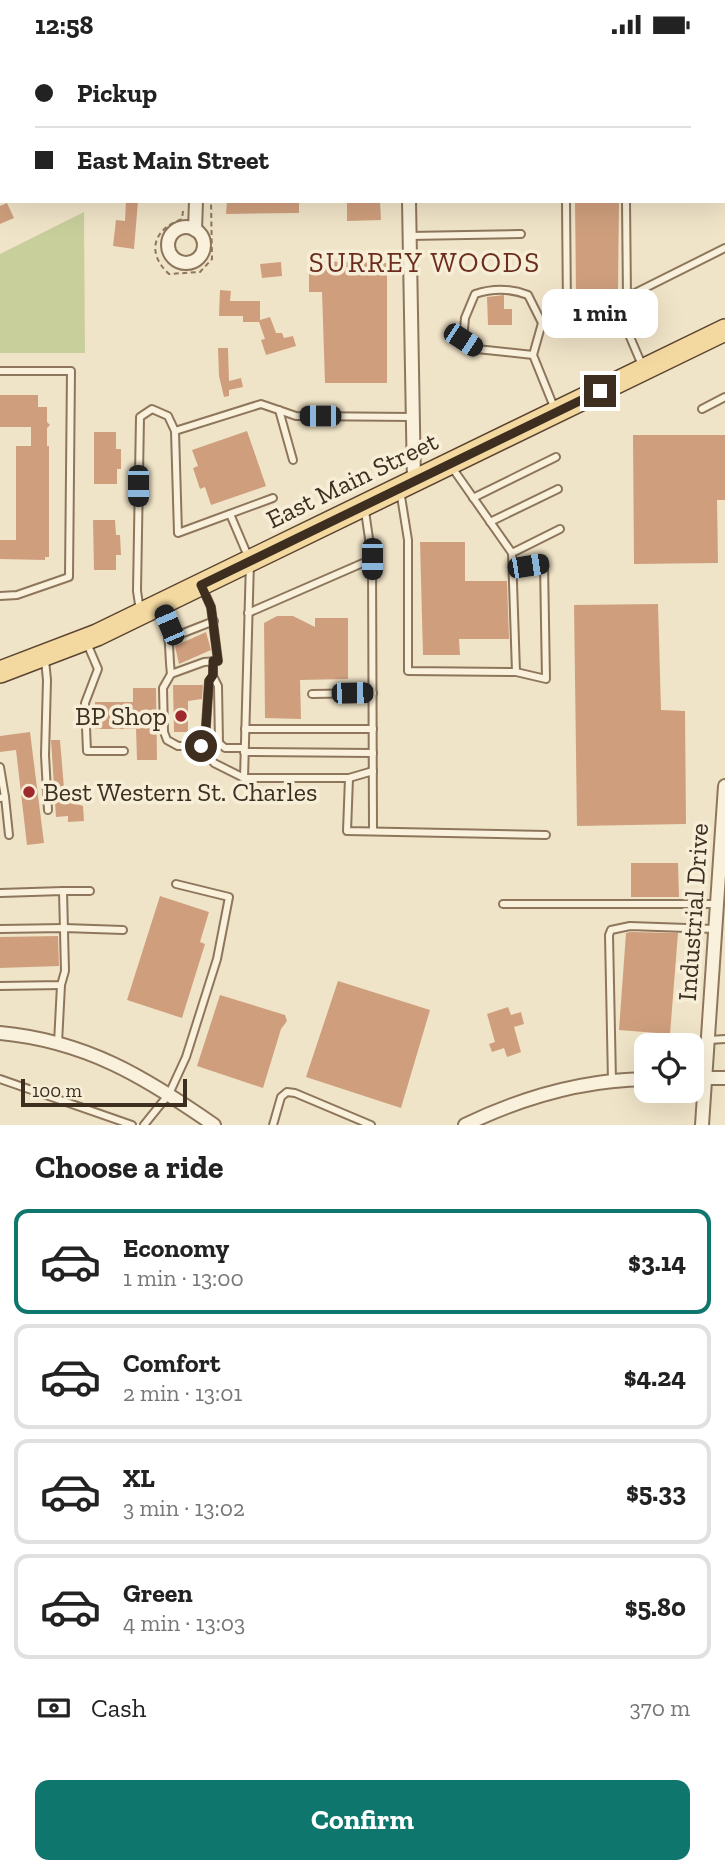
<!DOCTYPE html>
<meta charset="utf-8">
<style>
:root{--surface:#fff;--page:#f6f6f6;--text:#222;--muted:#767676;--line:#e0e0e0;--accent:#0f766e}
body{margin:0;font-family:"Zilla Slab",serif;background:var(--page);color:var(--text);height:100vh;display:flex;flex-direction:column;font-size:26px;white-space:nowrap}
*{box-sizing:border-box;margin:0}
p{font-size:23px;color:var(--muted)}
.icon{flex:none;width:38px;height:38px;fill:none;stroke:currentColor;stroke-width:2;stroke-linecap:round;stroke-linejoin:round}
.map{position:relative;height:1076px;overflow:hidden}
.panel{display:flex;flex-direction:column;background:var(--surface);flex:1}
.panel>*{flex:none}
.guide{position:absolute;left:0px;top:0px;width:726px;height:154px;box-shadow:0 7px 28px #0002;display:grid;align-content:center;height:154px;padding:0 35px;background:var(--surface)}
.tools{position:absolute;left:634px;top:984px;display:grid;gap:14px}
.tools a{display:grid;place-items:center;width:70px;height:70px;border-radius:14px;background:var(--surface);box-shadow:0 7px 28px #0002;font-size:35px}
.scale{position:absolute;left:21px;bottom:18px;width:166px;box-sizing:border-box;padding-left:7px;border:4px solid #3d2e20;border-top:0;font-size:19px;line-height:24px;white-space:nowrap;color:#3d2e20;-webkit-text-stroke:5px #f7eed8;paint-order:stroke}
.end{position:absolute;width:32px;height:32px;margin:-16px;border:9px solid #3d2e20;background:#fff;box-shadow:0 0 0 4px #fff}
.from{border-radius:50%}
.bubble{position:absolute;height:49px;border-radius:14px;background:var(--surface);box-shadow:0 7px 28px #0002;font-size:23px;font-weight:700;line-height:49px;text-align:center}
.car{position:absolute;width:21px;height:42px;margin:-21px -10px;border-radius:9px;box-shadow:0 0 5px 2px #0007;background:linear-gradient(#222 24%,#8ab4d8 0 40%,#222 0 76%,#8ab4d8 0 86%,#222 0)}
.guide b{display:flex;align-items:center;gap:24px;height:66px;font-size:26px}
.guide b+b{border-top:2px solid var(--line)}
.guide i{width:18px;height:18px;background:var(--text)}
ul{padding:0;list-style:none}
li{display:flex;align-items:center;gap:21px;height:105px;margin:0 14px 10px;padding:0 21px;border:4px solid var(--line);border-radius:14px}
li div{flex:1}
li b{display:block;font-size:26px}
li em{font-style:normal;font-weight:700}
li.on{border-color:var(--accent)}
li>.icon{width:63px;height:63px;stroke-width:1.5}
h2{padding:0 35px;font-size:32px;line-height:84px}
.pay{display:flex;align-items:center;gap:18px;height:77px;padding:0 35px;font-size:26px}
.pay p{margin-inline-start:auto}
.action{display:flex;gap:14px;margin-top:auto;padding:14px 35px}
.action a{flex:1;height:80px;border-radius:14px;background:var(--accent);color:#fff;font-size:28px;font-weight:700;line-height:80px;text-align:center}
.status{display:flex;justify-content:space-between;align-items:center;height:49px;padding:0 35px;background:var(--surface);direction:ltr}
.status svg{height:19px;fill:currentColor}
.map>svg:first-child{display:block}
</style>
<div class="status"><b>12:58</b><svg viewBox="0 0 49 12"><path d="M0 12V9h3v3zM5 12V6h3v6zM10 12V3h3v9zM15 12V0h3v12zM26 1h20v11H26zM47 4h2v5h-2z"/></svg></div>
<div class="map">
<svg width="725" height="1076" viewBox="0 0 725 1076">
<rect width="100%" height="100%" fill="#f0e4c8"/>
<polygon fill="#c9cf9b" points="84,163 85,304 0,304 0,205"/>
<g fill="#cf9f7d">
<polygon points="126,152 138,152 134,200 113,197 116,171 125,172"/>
<polygon points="227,152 299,152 299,164 226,165"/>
<polygon points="380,152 381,171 347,172 347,154"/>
<polygon points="575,152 619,152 618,241 609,249 582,247 576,242"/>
<polygon points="7,154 14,169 0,175 0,157"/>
<polygon points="309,212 387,214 387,334 325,334 322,243 309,243"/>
<polygon points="281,213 282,227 262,229 260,215"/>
<polygon points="220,241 231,242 230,252 260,252 260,271 270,268 276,284 282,284 284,289 293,287 296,297 266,306 261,291 265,290 259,273 243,273 243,267 219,267"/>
<polygon points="504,246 504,260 512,260 512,276 488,276 487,248"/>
<polygon points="218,299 228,299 229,332 241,329 243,338 229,341 229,347 224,348 219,327"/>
<polygon points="0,346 38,346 38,358 47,358 47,373 50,376 47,379 47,397 49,397 49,508 45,508 45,511 0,510 0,491 16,491 16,397 31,397 31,378 0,378"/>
<polygon points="247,382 266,437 211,456 205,438 200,440 193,419 198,417 192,401"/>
<polygon points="94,383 116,383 116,400 121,400 121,420 117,420 117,435 94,435"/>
<polygon points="633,386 725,386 725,451 717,451 718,514 634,515"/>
<polygon points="93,471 115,471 116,486 120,486 121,506 116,506 116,521 94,521"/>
<polygon points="420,493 465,493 465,532 507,532 509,590 459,590 460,606 423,606"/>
<polygon points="658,555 661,661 685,662 686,775 577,777 574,556"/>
<polygon points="277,567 293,567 315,578 315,569 348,569 348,630 300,631 301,670 265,669 264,574"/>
<polygon points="206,583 211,601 179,615 175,597"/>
<polygon points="173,636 203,636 202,650 188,652 188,683 174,683"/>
<polygon points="133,639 156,639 157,711 137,711 136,680 95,680 95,653 133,653"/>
<polygon points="30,683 44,794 27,796 16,701 0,703 0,687"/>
<polygon points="51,691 60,691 65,751 83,757 84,772 68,773 68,767 56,768"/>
<polygon points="631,814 678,814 679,848 631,848"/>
<polygon points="160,847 209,863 200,893 205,895 182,969 127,951"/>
<polygon points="630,883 678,884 670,985 619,981 626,884"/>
<polygon points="58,887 59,917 0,919 0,888"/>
<polygon points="338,932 430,961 401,1059 306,1028"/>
<polygon points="220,946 285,966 287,972 281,980 263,1039 197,1017"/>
<polygon points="508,958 511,966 521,963 524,975 514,978 521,1003 507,1008 504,999 492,1003 489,995 495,993 487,965"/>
</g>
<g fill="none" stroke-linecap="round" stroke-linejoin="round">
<defs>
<g id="lane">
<polyline points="698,1 701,2"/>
<polyline points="545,2 545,0"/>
<polyline points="724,5 725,6"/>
<polyline points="724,72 725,72"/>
<polyline points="724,136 725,136"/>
<polyline points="566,152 567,261 618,260"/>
<polyline points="626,152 627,248"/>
<polyline points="409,187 521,185"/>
<path d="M533,306L477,300L463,291L465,269L475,245C493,239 510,239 528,246L542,274L533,306L554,358"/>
<polyline points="642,316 618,260 627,248 725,199"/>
<polyline points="0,322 71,322 69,528 17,546 0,547"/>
<polyline points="702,360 725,348"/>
<polyline points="279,361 293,411"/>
<polyline points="400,441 408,491 408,622 516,623 512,504 451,417"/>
<polyline points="273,449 178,484 175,382 261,355 296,367 413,368"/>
<polyline points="473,449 556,408"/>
<polyline points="230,465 250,512 244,729 349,729 347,782 546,786"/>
<polyline points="490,473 558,440"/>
<polyline points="512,504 560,480"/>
<polyline points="372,510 373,782"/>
<polyline points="513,520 544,515 546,630 516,623"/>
<path d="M161,557C171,580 168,600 171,625L204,613L218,612L211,558L203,540"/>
<polyline points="140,562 137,542 140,368 152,360 168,367 175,382"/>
<polyline points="248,564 372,510 365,462"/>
<polyline points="168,590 214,572"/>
<polyline points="86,592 98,620 85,654 87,702 124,702"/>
<polyline points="45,611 47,631 45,706 48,761"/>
<polyline points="171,625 163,639 164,683 167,691 178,697 201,697 205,691 209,632 213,627 213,612"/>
<polyline points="213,627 218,637 219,694 225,699 244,699"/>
<polyline points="312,645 373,644"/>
<polyline points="245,680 373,680"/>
<polyline points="201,697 214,714 244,729"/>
<polyline points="244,703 373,704"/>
<polyline points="0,718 5,748"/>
<polyline points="349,729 373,722"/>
<polyline points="0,749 5,748 9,786"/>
<polyline points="63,842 90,842"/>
<polyline points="0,844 63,842 65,922 61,936 0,937"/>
<polyline points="503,855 716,855"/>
<polyline points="0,880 64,879 123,881"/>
<polyline points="709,991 725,990"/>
<polyline points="58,994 61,936"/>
<polyline points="0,1030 132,1076"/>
<polyline points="612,1032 609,886 611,881 630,877 715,880"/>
<polyline points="144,1076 169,1045 186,1008 217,910 229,848 176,835"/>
<polyline points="273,1076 281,1048 287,1043 295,1044 371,1076"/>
</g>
<g id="street">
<polyline points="409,152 414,433"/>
<circle cx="186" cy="196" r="18"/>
<polyline points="195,181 196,152"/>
<path d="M0,984C86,992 145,1028 214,1076"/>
<polyline points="691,1029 725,1029"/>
<path d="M465,1076C523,1048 581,1031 646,1030"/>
<polyline points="702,1076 725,737"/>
</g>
<polyline id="primary" points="0,623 97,586 725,281"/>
</defs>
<use href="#lane" stroke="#8d765c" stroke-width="10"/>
<use href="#street" stroke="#8d765c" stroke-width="16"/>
<use href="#primary" stroke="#5b4430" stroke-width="24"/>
<g stroke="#8d765c" stroke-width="2" stroke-dasharray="5 3.5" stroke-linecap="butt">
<polyline points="7,2 7,0"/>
<polyline points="0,134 2,133"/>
<path d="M183,162L182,170C153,180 146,204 169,225L200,223L212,210L211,152"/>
</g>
<use href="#lane" stroke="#faf1dc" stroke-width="6"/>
<use href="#street" stroke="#faf1dc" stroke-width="12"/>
<use href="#primary" stroke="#f3d9a0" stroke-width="21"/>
</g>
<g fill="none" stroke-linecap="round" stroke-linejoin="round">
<polyline stroke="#3d2e20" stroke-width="9" points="201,697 205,691 209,632 213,626 213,612 218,612 211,558 201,536 600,342"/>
</g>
<g fill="#9e2a2b" stroke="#f7eed8" stroke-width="2.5">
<circle cx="181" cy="667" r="7"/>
<circle cx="29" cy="743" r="7"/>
</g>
<g text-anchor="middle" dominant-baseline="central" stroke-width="7" stroke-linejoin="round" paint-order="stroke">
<g font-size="26" fill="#3d2e20" stroke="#f7eed8">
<text transform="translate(352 431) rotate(-26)">East Main Street</text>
<text transform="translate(693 863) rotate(-86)">Industrial Drive</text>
</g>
<g font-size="26" fill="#3d2e20" stroke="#f7eed8" text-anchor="end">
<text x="167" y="667">BP Shop</text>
<text x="43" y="743" text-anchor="start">Best Western St. Charles</text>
</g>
<g font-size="28" letter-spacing="2" fill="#6b2e1e" stroke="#f7eed8">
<text x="425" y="213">SURREY WOODS</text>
</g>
</g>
</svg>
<div class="tools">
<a><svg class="icon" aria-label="locate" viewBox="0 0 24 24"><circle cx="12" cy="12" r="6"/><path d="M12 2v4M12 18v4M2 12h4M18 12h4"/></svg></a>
</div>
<div class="scale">100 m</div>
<i class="end from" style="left:201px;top:697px"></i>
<i class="end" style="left:600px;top:342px"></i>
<div class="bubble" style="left:542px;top:240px;width:116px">1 min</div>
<i class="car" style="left:463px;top:291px;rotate:123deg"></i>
<i class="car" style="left:320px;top:367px;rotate:270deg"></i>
<i class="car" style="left:138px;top:437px;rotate:180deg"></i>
<i class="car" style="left:372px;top:510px;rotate:180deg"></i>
<i class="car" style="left:528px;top:517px;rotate:81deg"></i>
<i class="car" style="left:169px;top:576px;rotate:337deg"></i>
<i class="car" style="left:352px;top:644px;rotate:89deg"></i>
<div class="guide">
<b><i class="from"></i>Pickup</b>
<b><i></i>East Main Street</b>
</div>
</div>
<section class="panel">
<h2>Choose a ride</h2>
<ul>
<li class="on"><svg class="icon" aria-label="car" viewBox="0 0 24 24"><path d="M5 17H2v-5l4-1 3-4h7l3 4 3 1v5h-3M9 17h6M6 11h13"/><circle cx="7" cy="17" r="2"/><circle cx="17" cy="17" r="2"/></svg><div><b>Economy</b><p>1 min · 13:00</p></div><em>$3.14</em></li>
<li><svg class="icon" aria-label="car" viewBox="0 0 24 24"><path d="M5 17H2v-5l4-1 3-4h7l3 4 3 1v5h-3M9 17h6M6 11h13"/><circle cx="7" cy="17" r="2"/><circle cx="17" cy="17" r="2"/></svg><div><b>Comfort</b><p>2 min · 13:01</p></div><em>$4.24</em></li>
<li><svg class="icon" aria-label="car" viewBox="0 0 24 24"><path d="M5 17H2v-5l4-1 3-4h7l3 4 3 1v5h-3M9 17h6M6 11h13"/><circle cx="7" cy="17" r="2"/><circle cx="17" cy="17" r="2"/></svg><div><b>XL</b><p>3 min · 13:02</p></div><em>$5.33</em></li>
<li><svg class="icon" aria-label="car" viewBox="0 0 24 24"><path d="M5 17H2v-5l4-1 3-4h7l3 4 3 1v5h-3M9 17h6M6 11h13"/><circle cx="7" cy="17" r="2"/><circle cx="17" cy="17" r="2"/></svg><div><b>Green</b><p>4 min · 13:03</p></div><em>$5.80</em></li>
</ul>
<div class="pay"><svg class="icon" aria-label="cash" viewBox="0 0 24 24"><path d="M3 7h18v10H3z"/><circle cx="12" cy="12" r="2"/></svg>Cash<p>370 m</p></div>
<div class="action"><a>Confirm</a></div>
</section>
